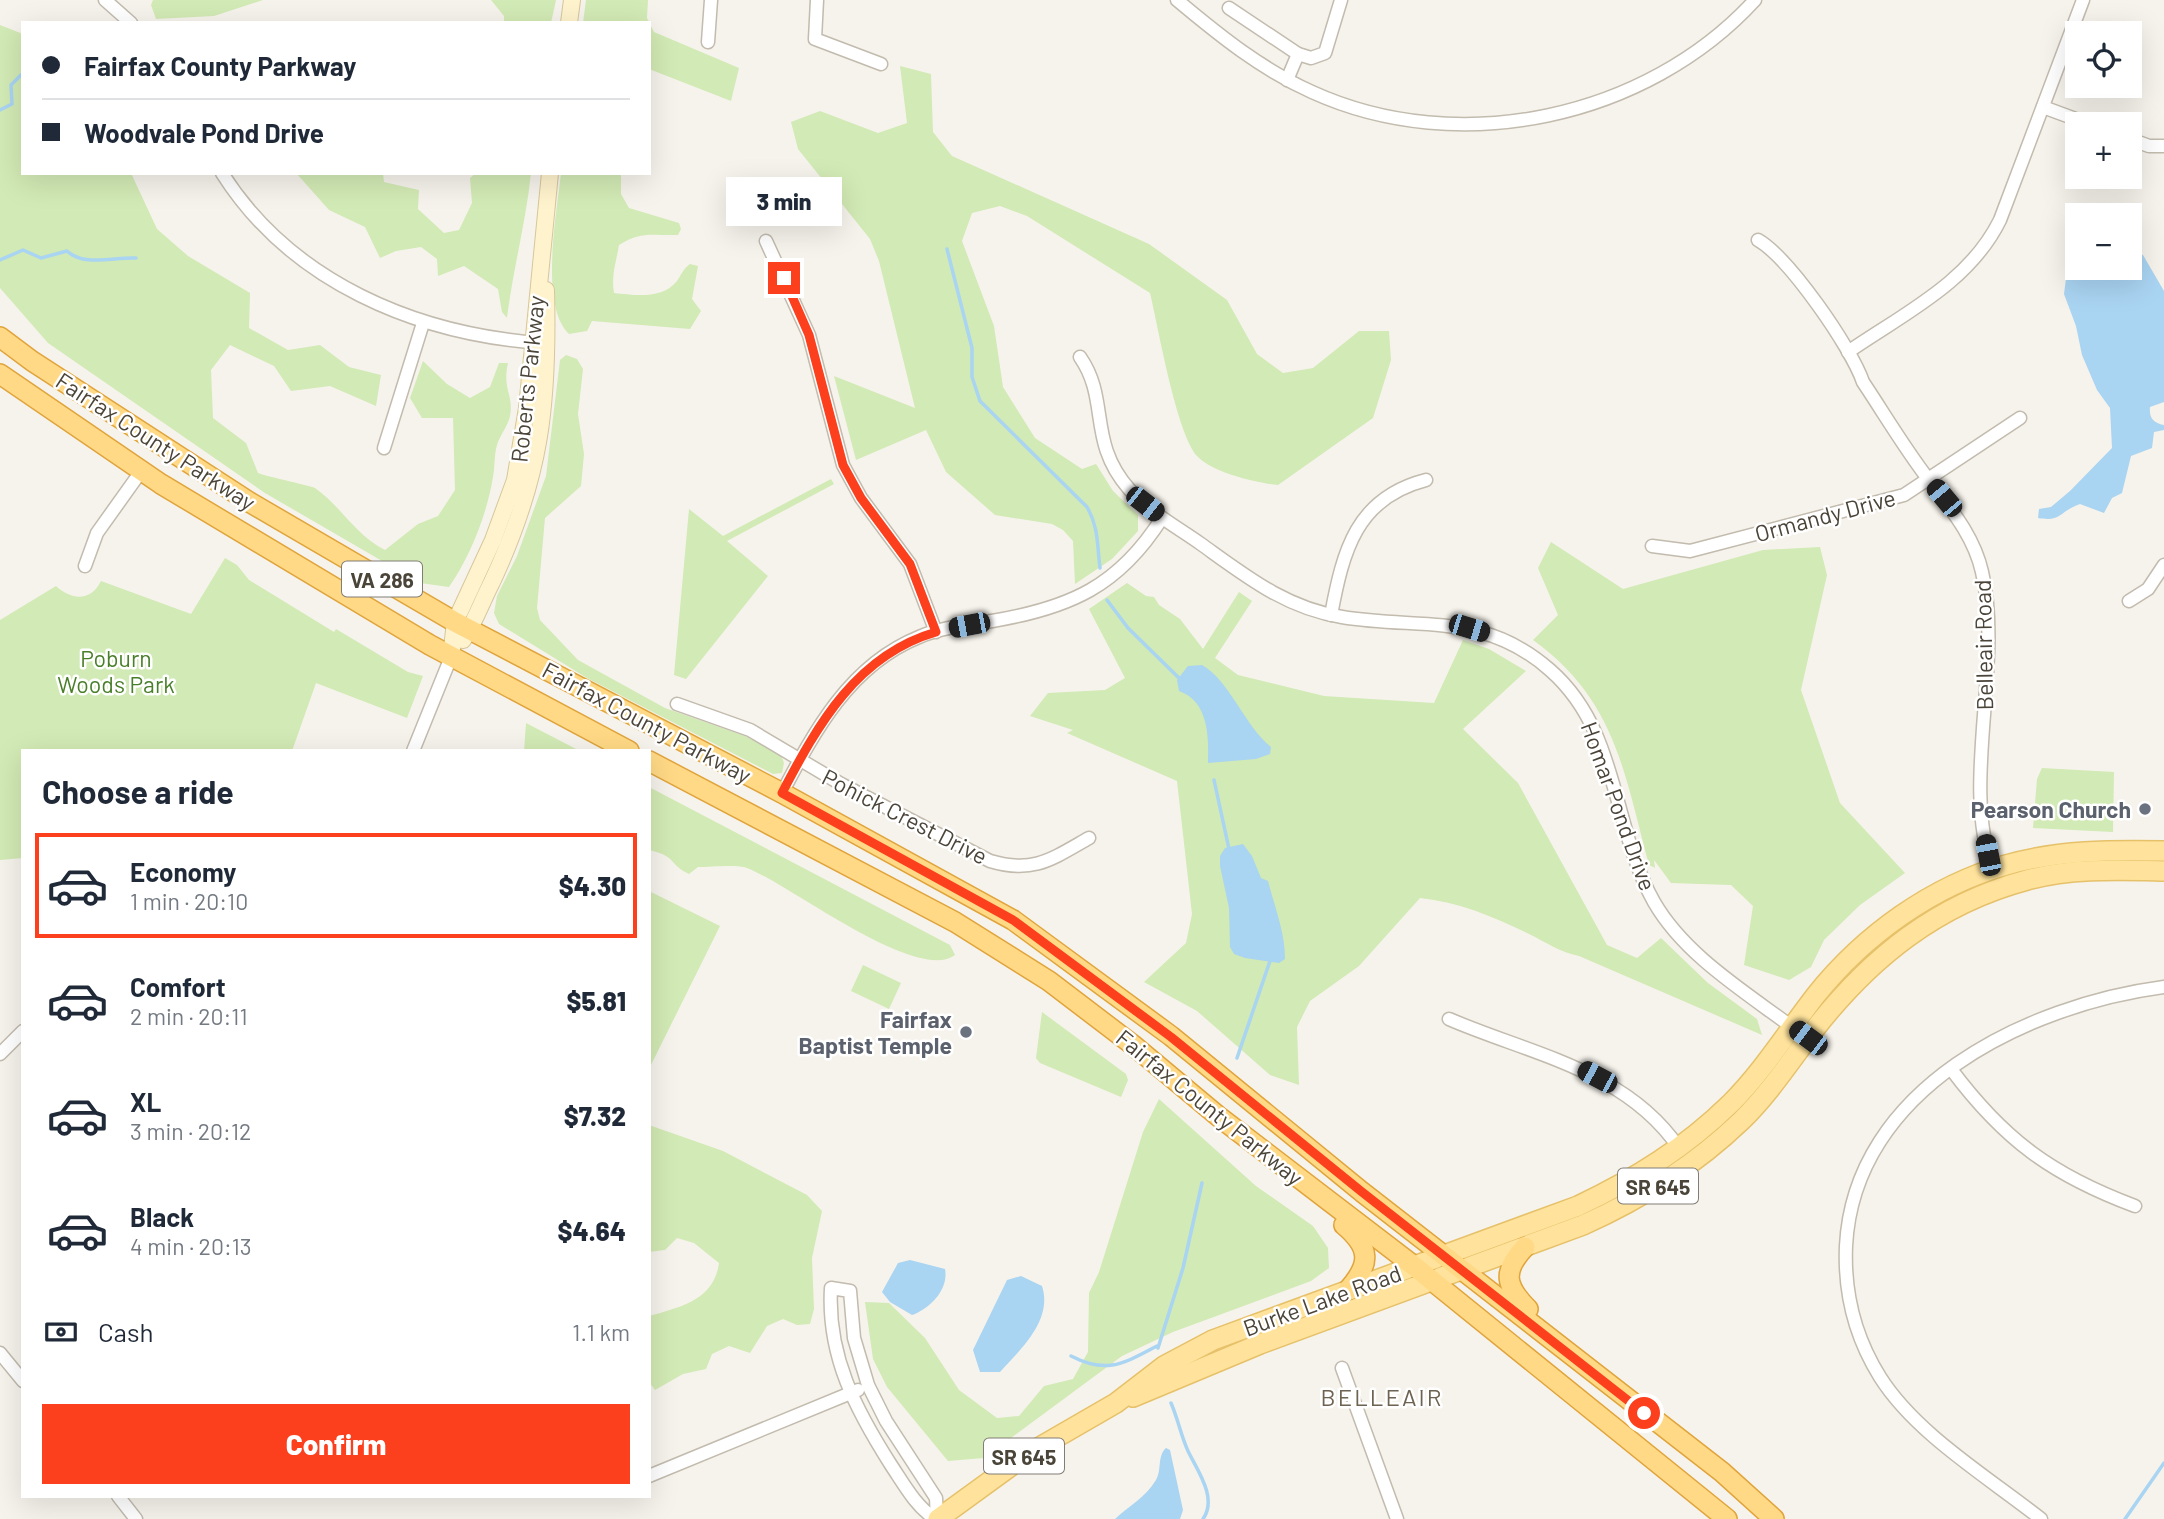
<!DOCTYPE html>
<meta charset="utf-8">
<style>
:root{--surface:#fff;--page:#f6f6f7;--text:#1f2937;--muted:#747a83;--line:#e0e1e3;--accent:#fc3f1d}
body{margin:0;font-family:Barlow,sans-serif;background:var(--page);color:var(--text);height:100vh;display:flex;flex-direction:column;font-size:26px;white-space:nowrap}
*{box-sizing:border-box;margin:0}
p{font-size:23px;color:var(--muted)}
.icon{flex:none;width:38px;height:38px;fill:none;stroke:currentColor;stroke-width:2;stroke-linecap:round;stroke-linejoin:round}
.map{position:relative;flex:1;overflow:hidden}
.panel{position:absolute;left:21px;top:749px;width:630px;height:749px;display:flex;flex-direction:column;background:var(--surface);border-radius:0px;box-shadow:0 7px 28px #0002}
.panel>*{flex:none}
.guide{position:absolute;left:21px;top:21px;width:630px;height:154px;border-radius:0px;box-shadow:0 7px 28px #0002;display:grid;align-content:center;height:154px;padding:0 21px;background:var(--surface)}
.fabs{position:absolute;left:2065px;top:21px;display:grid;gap:14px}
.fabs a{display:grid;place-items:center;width:77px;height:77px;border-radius:0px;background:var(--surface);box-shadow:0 7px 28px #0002;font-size:35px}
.end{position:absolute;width:32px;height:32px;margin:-16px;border:9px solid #fc3f1d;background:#fff;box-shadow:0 0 0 4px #fff}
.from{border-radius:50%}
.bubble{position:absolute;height:49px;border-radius:0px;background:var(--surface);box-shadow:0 7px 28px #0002;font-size:23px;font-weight:800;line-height:49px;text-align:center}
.car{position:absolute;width:21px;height:42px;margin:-21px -10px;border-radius:9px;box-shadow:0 0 5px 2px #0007;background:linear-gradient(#222 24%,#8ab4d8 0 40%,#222 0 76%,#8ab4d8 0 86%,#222 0)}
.guide b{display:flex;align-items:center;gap:24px;height:66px;font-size:26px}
.guide b+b{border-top:2px solid var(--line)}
.guide i{width:18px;height:18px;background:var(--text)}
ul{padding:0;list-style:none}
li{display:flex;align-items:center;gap:21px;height:105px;margin:0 14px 10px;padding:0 7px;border:4px solid transparent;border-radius:0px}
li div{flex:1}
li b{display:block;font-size:26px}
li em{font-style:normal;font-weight:800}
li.active{border-color:var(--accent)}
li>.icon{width:63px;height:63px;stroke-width:1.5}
h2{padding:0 21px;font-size:32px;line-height:84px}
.pay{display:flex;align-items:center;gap:18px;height:77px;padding:0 21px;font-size:26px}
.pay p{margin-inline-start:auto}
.cta{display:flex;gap:14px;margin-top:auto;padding:14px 21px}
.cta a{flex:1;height:80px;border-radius:0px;background:var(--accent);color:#fff;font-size:28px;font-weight:800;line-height:80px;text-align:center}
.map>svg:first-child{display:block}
</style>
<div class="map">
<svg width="2164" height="1519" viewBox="0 0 2164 1519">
<rect width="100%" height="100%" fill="#f6f3ec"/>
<g fill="#d2eab5">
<polygon points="153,0 263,0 214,16 156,19 151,5"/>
<polygon points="491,0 556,0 551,23 504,23 504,16"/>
<polygon points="586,0 648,0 647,18 654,32 739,68 731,101 649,69 649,23 583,23"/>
<path d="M0,25L23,34V173H131L157,229L188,256L250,293L249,328L288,350L320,345L349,367L381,375L376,406L330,386L291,391L274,366L230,345L211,370L213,418L246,443L258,473C268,477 312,486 315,488C342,507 354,534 385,550L418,524L438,516L455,490L453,418H422L410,398L423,361L447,384L470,398L490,387L499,363H508C502,389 514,395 510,416C508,426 500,435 497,445C494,455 495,467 493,477C487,514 470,557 449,587L420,583L265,493L48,343L0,288Z"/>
<path d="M900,66L931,74L933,132L952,156L1149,244L1227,300L1257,354L1283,373L1313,368L1359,331H1389L1391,360L1373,418L1278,485C1257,483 1214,473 1198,457C1177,437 1158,326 1150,293L1027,216L1000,206L972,213L962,241L994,326L1003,387L1035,438L1082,469L1096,464L1113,491L1138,515V531L1112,559L1075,584L1073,541L1063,530L1052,524L995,515L946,472L926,430L856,460L834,376L915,408L879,261L870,239L798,149L791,122L820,111L878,133L907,123Z"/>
<path d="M296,173H383L384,182L419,190L418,209L444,233L459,230L472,203L470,178L476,173H531C526,222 513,269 507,318L502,312L498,289L464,266L438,276L437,259L421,247L396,251L380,258L365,227L329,210Z"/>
<path d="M561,173H621V194L629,208L679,223L681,229L678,235C653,236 642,230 619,245C616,263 611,275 614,293C634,295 662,300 677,281C682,274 683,269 690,264L698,266L692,299L701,311L690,329L592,321L587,331L569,334C539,306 557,212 561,173Z"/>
<polygon points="566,355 577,359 583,369 578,414 584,454 581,486 545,518 537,608 540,620 578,660 665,708 745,736 781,755 784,763 782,773 773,774 587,678 499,624 494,613 497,596 517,556 546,476 560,360"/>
<polygon points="831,479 834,484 727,541 768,576 686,679 674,675 689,509 723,536"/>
<path d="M1551,542L1623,589L1763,550L1820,547L1827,575L1801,690L1840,803L1905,873L1860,905L1824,940L1811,967L1789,980L1744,965L1753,906L1731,885L1671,883L1654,860L1655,868L1649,865C1624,773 1616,700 1533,640L1558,615L1538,568Z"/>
<path d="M225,558L237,565L249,580L334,632L336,629L408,672L423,676L407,718L316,683L292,751H23V858L0,860V620L56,586C71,600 91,602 101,581L191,614Z"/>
<path d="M1127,583L1146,596L1154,597L1159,605L1180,619L1203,649L1239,592L1252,601L1215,658L1238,675L1324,696L1434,703L1463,640L1489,649L1526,671L1463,729L1518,783L1607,945L1637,958L1661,938L1708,983L1757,1019L1762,1035L1579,956C1560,952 1547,943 1529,934C1494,917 1459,902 1420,898L1359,966L1310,1001L1297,1027L1299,1085L1270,1075L1197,1011L1144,982L1186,943L1192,914L1177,781L1067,733L1073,730L1030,716L1048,693L1105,690L1125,678L1089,609Z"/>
<polygon points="526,723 580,751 524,751"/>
<polygon points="2042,768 2114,772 2113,832 2033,828 2037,779"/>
<path d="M649,787L950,945L955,955C917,984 789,884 747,868C738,864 710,867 698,867L689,874C669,865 677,856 649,850Z"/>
<polygon points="649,891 720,926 650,1067 649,1067"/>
<polygon points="863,965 901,983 889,1009 851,991"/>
<polygon points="1042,1012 1126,1074 1128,1080 1121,1097 1040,1063 1036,1058"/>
<polygon points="1159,1099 1256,1186 1313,1226 1328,1248 1329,1268 1311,1281 1173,1332 1122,1356 984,1458 948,1461 887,1387 873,1359 865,1302 889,1303 925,1338 959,1390 997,1418 1019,1416 1044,1386 1073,1379 1088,1352 1089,1293 1099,1272 1143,1132"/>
<path d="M649,1125L723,1151L807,1195L822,1211L812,1258L814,1309L810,1324L797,1325L783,1319L767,1326L750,1353L729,1346L712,1354L706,1369L683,1374L655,1390L649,1382V1316C681,1307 714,1300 719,1263L694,1243L677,1238L665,1250L649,1252Z"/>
</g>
<g fill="#a9d4f2">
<path d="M2130,251L2143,255L2164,291V402L2150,407C2149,418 2153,423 2164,425V430L2154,432L2152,448L2131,456L2122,493L2112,498L2104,513L2080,504C2058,512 2062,522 2038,518L2039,509L2051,507L2070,491L2112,448L2110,408L2097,390L2082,355L2076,326L2064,294L2067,271L2084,268H2130Z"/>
<path d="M1202,665C1230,681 1244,725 1271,747L1270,754L1256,759L1208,763C1209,735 1208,701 1179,691L1177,680L1188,666Z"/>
<path d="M1243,844L1252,856L1261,878L1268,881C1275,908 1285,932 1285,959L1279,963L1245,958L1234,954L1230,947L1229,908L1220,866V856L1225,848Z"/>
<path d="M910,1260L945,1269C949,1290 929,1309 912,1315L890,1302L882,1292L898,1263Z"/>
<path d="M1021,1276L1042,1286C1053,1320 1021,1349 1000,1372H980L973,1350L1007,1280Z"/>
<path d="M1166,1448L1170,1450L1183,1510L1180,1519H1115C1130,1505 1145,1498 1156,1480C1162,1470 1157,1456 1166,1448Z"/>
</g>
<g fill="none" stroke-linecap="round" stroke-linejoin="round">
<g stroke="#a9d4f2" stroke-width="3.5">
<polyline points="0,110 12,104 11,85 23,73"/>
<path d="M947,249L972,348V377L980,401L1087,507C1099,528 1097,545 1100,568"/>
<path d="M0,260L23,250L41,258L67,251C84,267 113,257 136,258"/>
<polyline points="1107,600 1128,628 1181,680"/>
<polyline points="1214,780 1229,849"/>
<polyline points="1237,1058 1271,958"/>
<polyline points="1158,1348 1183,1268 1202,1183"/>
<path d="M1071,1356C1108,1375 1124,1363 1157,1346"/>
<path d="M1171,1403C1178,1419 1181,1436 1188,1451C1197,1470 1218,1498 1203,1519"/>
<polyline points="2125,1519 2164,1463"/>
</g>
<defs>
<g id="minor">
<polyline points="105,0 131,23"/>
<polyline points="817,0 815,39 881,64"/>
<path d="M1177,0C1220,36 1261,69 1312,92C1459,159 1647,118 1755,0"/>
<polyline points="1229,8 1298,54"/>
<polyline points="708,42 711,0"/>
<polyline points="1287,80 1298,54 1311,58 1325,53 1341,0"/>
<polyline points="2043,107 2089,124"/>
<polyline points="2130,139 2149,146 2164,146"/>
<path d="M222,173C291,282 416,334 540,343"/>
<path d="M1758,240C1789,258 1851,347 1863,382C1885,415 1905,449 1929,480C1950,508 1974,536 1982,572C2004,663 1960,783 1993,870"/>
<polyline points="766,241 809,335 843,465 861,498 910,564 936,632"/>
<path d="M1848,352C1903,314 1969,283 2000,220L2083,0"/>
<path d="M1080,357C1110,400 1087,441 1129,489C1149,512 1177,527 1201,544C1247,577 1286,608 1342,617C1421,630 1483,611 1550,670C1620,731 1611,826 1654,902C1685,956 1747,993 1796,1030"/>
<polyline points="384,448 423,323"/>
<polyline points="1652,546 1690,551 1904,495 2020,418"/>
<polyline points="85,566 97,533 142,470"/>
<polyline points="2129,601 2148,589 2164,565"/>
<path d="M1331,615C1343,551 1356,498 1426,480"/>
<path d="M677,704L750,730L841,784L990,861C1033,874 1052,859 1089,838"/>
<polyline points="413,751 451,657"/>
<path d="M782,793C815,730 850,665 919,637C942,627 969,625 992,621C1070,608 1119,586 1162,518"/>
<path d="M1449,1019C1530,1054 1626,1070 1679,1148"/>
<polyline points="0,1054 23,1031"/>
<path d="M1951,1069C2004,1140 2052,1175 2135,1206"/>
<polyline points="0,1353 23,1381"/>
<polyline points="1342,1368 1397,1519"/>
<polyline points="649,1476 858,1390"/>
<polyline points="118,1496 136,1519"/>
<path d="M935,1519C915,1505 905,1486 891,1465C856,1410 827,1356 831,1288L850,1291L854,1338L868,1385L886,1421L936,1498L937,1519"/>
<path d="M2041,1519C1988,1477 1916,1434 1880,1377C1855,1337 1844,1292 1846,1246C1854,1088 2027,1005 2164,987"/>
</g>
<g id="secondary">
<polyline points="569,23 572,0"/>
<path d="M463,640C475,622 482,601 492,582C541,477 549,404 546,290"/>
<polyline points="451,657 455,622 493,540 515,480 527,408 550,173"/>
</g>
<g id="primary">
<path d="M1133,1397L1260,1344L1583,1225C1641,1199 1694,1166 1741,1121C1769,1094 1791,1060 1814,1030C1870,958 1937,904 2027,880C2072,868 2118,870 2164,871"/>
<path d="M938,1519L1026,1455L1116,1403L1164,1366L1213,1340L1578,1206C1635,1179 1685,1148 1731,1103C1763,1071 1788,1031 1816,995C1864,935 1932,886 2006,865C2059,850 2110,850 2164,851"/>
</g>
<g id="trunk">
<polyline points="0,337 32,361 251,503 455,622 782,793 1013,920 1171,1036 1362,1192 1722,1472 1774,1519"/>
<polyline points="0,374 161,484 430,645 629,751"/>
<polyline points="649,761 955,922 1049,981 1133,1045 1218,1116 1414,1266 1727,1519"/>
<path d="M1344,1225C1371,1248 1371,1264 1348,1290"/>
<path d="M1525,1247C1502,1271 1505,1286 1528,1309"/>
</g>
</defs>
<use href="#minor" stroke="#c2bbae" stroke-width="15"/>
<use href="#secondary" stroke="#d6c79b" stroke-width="18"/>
<use href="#primary" stroke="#e6c16a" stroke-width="22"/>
<use href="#trunk" stroke="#e0a43c" stroke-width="22"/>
<use href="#minor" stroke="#fff" stroke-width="12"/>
<use href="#secondary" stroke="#fff3cd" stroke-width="16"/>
<use href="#primary" stroke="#ffe39c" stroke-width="19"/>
<use href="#trunk" stroke="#ffd985" stroke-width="19"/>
</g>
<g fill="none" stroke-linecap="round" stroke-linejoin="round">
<path stroke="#fc3f1d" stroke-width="9" d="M784,278L809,335L843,465L861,498L910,564L936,632C857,655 818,724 782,793L1013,920L1171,1037L1362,1192L1644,1413"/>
</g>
<g fill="#6b7280" stroke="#fff" stroke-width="2.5">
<circle cx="2145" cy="809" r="7"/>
<circle cx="966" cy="1032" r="7"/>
</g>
<g text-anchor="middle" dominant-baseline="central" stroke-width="5" stroke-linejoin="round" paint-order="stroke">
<g fill="#fff" stroke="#817c74" stroke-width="2">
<rect x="342" y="561.5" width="80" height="35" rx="5"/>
<rect x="1618" y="1168.5" width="80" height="35" rx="5"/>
<rect x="984" y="1438.5" width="80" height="35" rx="5"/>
</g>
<g font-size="21" font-weight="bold" fill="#4b4439">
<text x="382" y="579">VA 286</text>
<text x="1658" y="1186">SR 645</text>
<text x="1024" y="1456">SR 645</text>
</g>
<g font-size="23" fill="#4b4439" stroke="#fff">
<text transform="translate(527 379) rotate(-84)">Roberts Parkway</text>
<text transform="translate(156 441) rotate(33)">Fairfax County Parkway</text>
<text transform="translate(1825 515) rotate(-15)">Ormandy Drive</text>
<text transform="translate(1983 645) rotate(-91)">Belleair Road</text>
<text transform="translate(647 722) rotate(28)">Fairfax County Parkway</text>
<text transform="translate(1619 806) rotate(70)">Homar Pond Drive</text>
<text transform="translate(905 816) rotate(27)">Pohick Crest Drive</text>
<text transform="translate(1210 1107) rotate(39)">Fairfax County Parkway</text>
<text transform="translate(1322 1300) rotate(-20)">Burke Lake Road</text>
</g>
<g font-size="23" fill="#4a7f2a" stroke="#fff">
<text x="116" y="658">Poburn<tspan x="116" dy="26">Woods Park</tspan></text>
</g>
<g font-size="23" font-weight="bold" fill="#5b616d" stroke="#fff" text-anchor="end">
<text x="2131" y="809">Pearson Church</text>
<text x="952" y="1019">Fairfax<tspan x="952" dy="26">Baptist Temple</tspan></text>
</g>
<g font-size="24" letter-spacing="2" fill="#6e6250" stroke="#fff">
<text x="1382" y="1396">BELLEAIR</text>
</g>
</g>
</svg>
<div class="fabs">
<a><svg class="icon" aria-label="locate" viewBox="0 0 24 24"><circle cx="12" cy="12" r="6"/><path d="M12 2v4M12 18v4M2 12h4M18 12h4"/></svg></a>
<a>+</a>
<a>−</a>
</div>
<i class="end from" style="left:1644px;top:1413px"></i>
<i class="end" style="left:784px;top:278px"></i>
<div class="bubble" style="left:726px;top:177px;width:116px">3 min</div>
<i class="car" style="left:1944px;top:498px;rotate:320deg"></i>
<i class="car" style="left:1145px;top:504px;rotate:128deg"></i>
<i class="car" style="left:969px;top:625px;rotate:259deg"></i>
<i class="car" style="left:1469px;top:628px;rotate:107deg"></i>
<i class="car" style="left:1988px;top:855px;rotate:349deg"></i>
<i class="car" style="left:1808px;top:1038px;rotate:307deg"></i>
<i class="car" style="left:1597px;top:1077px;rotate:298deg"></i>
<div class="guide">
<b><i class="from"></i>Fairfax County Parkway</b>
<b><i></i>Woodvale Pond Drive</b>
</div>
<section class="panel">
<h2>Choose a ride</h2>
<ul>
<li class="active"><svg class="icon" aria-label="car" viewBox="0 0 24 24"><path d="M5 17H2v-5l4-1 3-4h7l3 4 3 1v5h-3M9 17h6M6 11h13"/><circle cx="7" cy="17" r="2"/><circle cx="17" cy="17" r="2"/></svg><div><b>Economy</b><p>1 min · 20:10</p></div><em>$4.30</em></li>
<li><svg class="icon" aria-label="car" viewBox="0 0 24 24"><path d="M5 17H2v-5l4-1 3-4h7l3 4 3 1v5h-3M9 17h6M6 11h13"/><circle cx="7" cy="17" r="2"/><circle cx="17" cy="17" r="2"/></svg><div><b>Comfort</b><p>2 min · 20:11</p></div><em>$5.81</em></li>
<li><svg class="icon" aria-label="car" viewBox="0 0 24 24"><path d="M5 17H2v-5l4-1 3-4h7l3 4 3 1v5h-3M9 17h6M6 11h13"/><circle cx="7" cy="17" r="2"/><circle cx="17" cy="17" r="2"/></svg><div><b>XL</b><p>3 min · 20:12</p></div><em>$7.32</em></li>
<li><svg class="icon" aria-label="car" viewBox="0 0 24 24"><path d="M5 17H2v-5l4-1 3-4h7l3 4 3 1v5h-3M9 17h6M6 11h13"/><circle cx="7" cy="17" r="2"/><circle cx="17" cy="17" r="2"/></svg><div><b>Black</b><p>4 min · 20:13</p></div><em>$4.64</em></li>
</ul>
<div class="pay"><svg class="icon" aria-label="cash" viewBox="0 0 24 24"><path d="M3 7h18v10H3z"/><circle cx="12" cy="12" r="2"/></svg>Cash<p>1.1 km</p></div>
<div class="cta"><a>Confirm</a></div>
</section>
</div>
